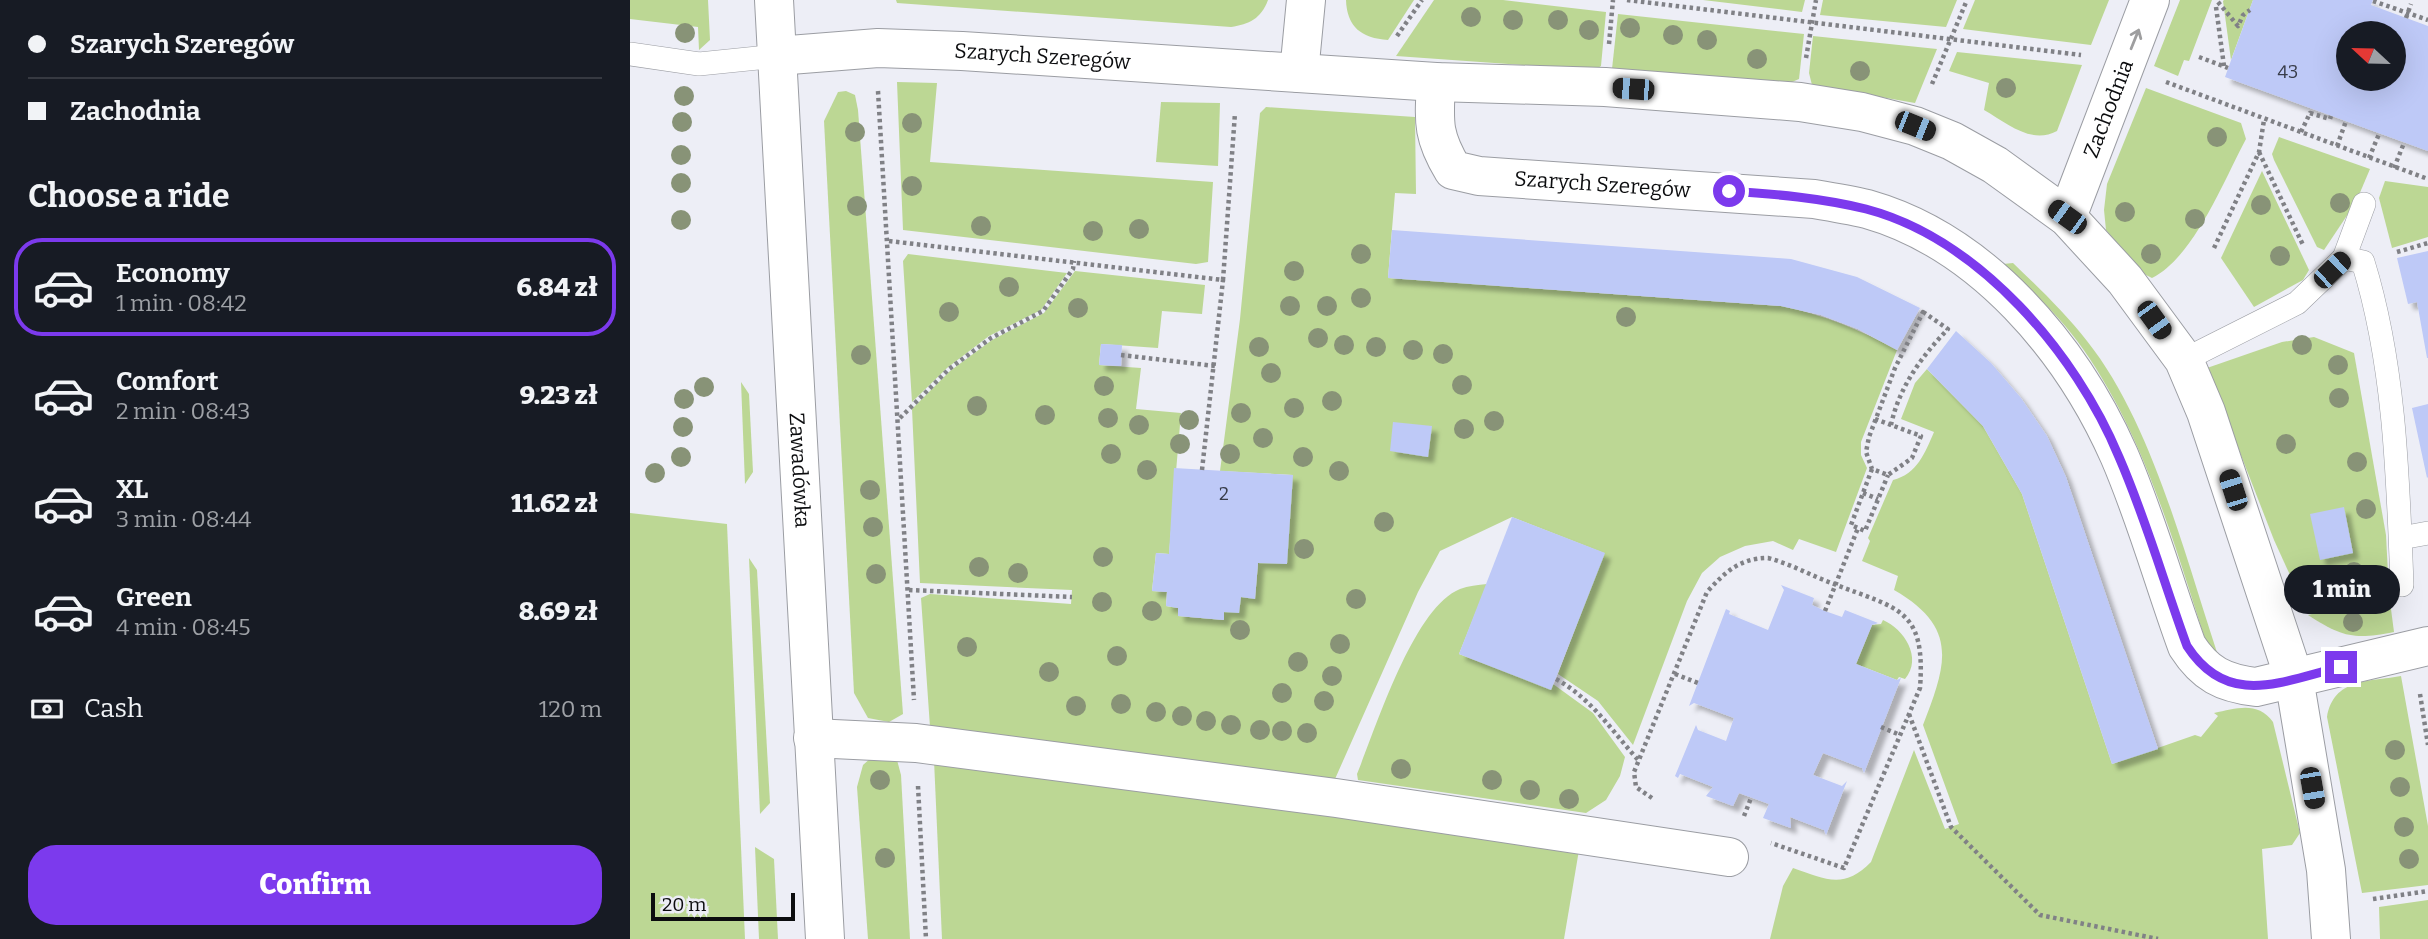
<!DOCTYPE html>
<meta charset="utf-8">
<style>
:root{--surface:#171b24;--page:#20242c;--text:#f1f3f6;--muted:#9ea1a6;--line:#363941;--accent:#7c3aed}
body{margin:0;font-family:Bitter,serif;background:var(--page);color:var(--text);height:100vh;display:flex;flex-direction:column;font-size:26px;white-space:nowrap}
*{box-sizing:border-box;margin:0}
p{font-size:23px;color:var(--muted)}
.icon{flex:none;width:38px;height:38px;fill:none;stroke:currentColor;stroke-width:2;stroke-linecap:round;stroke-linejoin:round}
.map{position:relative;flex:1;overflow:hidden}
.details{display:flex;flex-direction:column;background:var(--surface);width:630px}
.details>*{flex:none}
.top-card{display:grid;align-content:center;height:154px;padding:0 28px;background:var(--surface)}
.needle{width:46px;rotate:292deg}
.controls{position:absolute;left:1706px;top:21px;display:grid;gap:14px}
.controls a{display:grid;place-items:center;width:70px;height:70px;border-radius:50%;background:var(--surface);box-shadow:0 7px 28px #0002;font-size:35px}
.scale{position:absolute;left:21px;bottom:18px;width:144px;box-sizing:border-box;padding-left:7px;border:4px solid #0c0d0f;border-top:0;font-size:19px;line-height:24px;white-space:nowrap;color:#0c0d0f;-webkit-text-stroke:5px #edeef6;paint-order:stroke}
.end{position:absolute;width:32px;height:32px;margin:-16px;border:9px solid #7c3aed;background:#fff;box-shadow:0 0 0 4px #fff}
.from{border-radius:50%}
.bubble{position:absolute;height:49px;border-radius:24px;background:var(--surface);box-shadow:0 7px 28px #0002;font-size:23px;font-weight:800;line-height:49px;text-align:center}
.car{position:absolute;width:21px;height:42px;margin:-21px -10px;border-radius:9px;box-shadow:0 0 5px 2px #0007;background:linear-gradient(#222 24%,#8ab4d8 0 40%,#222 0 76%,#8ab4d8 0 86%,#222 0)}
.top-card b{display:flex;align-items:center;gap:24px;height:66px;font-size:26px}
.top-card b+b{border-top:2px solid var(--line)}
.top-card i{width:18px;height:18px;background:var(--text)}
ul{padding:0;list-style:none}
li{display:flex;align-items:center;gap:21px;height:98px;margin:0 14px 10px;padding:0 14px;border:4px solid transparent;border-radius:28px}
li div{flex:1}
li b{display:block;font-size:26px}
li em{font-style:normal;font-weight:800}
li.active{border-color:var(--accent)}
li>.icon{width:63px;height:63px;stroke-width:1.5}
h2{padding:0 28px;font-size:32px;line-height:84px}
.pay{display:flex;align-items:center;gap:18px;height:77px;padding:0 28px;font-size:26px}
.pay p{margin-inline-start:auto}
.primary-button{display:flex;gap:14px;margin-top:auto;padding:14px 28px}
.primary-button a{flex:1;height:80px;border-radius:28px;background:var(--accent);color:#fff;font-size:28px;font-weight:800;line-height:80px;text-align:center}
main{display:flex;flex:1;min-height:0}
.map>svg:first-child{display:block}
</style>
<main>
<section class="details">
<div class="top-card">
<b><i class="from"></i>Szarych Szeregów</b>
<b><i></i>Zachodnia</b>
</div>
<h2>Choose a ride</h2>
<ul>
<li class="active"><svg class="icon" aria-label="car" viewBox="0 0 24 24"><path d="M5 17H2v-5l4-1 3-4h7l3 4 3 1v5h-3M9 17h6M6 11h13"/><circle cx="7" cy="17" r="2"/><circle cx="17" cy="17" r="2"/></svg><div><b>Economy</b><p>1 min · 08:42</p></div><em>6.84 zł</em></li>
<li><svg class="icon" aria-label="car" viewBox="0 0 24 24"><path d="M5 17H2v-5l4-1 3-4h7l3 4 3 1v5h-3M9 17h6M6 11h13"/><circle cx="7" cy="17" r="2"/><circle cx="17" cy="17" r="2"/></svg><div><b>Comfort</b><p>2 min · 08:43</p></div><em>9.23 zł</em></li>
<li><svg class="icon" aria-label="car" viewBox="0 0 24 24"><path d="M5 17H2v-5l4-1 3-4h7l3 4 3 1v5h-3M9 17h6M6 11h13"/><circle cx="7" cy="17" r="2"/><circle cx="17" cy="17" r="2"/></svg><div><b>XL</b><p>3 min · 08:44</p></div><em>11.62 zł</em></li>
<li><svg class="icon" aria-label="car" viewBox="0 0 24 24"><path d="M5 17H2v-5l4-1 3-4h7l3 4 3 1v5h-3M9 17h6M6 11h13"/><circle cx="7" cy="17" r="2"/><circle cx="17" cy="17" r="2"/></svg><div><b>Green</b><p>4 min · 08:45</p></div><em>8.69 zł</em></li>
</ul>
<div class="pay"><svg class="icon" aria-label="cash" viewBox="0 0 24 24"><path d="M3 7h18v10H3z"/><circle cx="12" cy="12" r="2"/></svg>Cash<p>120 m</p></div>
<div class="primary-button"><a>Confirm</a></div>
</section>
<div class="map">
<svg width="1798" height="939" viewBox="0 0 1798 939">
<defs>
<filter id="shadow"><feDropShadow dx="6" dy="6" stdDeviation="2" flood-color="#0004"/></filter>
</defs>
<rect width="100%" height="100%" fill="#edeef6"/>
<g fill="#bcd794">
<polygon points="0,0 78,0 80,40 69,50 68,27 0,19"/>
<path d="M266,0H638C631,19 619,24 601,27L267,3Z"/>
<path d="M716,0H784L758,40C731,38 717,27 716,0Z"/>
<polygon points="804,0 873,0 976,12 971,66 965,70 766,56"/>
<polygon points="1073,0 1175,0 1172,12"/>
<polygon points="1193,0 1327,0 1316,27 1190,15"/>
<polygon points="1345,0 1479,0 1461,45 1333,29"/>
<polygon points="1550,0 1582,0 1559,61 1554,60 1548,76 1524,66"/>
<polygon points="1594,0 1623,0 1601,60 1593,1"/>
<polygon points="988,14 1174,34 1169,79 1162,82 982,69"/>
<polygon points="1183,36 1307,49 1285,103 1182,85 1179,73"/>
<path d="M1327,52L1452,65L1427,131C1401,145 1377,123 1354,110L1359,83L1319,71Z"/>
<polygon points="267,82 307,83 300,162 583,182 578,262 566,264 273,230"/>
<path d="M1516,88L1611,123L1616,139C1594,180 1564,257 1522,278L1512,273L1476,230L1474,210L1477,184Z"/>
<polygon points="216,91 225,95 228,110 273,714 259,722 238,718 224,693 194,121 208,92"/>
<polygon points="531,102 590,103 588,166 526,162"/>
<path d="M636,107L785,117L786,194L765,193L758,278L1151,306C1194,315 1229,329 1267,350L1231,442V455L1237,468L1206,552L1169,539L1163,550L1143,541L1115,546L1090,557L1072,573L1057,601L1003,745L968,701L928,674L974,553L882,517L810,551L788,592L705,779L300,727L291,598L300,594L441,604L442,590L290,583L282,409L320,371L362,340L414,313L445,271L575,285L572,314L532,311L528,348L471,344L469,365L511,368L506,409L551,413L539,554L526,553L522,591L537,592L536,606L548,608V616L593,620L594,612L611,597L625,598L628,563L663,475L590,471L610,319L630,113Z"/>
<polygon points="1649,137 1740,169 1726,202 1694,250 1687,247 1644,160 1642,154"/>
<polygon points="1632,171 1679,270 1673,280 1624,307 1591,258"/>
<polygon points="1755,181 1798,187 1798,237 1762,248 1749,198"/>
<polygon points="278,254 437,273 411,310 359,336 317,368 282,402 273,261"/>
<path d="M1383,263C1409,288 1435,313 1457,341C1524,425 1557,565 1592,667L1583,663C1547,556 1519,443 1453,349C1431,317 1401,290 1373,264Z"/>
<polygon points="1684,337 1724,353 1756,535 1758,574 1679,598 1670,597 1644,540 1577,368 1652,342"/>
<path d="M1297,369L1353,426L1392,494L1482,764L1565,735L1571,737L1588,716L1584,713C1607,708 1628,701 1643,722L1670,833L1662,845L1632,849L1638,939H1140L1153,886L1163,868C1195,879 1214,890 1241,862L1284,750L1315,829L1329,824L1293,725C1316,665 1330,628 1264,590L1268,576L1232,561L1240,541L1238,538L1263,480C1287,474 1295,453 1304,432L1271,419L1285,383Z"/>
<polygon points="111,382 119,394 123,472 115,484"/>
<polygon points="0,513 97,524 115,939 0,939"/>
<polygon points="119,558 127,570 140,803 130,814"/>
<path d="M857,584L829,654L921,689L923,684L963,713L995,757L990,776L976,800L956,813L728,780L727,774C746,728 783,608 830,589C838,586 848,585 857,584Z"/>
<path d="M1759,594L1764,632C1724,640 1712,637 1678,615Z"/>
<path d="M1253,620C1274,629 1293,658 1275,679L1269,677L1267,680L1226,664L1242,625L1251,624Z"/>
<path d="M1771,676L1798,826V885L1732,893L1697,717C1704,678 1738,682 1771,676Z"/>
<polygon points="242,757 267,760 271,775 280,939 238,939 227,787 233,765"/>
<polygon points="304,760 949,850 934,939 312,939"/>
<polygon points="125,847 144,859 148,939 129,939"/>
<polygon points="1798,900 1798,939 1750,939 1749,907"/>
</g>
<g fill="#bec9f7" fill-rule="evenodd" filter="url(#shadow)">
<path d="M1623,0H1743L1741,5L1798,26V151L1595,77ZM1718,33H1764V79H1718Z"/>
<polygon points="762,230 1161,259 1227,277 1290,308 1267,350 1228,329 1191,315 1151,306 758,278"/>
<polygon points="1798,251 1798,358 1797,358 1787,302 1778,304 1767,258"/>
<polygon points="1326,331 1361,363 1391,398 1417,436 1436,477 1528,749 1482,764 1392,494 1353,426 1297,369"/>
<polygon points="471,344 492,345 491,366 469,365"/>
<polygon points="1798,404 1798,477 1797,478 1782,408"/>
<polygon points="763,422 802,426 798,457 760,451"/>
<polygon points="544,468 663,475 657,564 628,563 625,599 611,597 609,613 594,612 594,620 548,616 548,608 536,606 537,592 522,591 526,553 539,554"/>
<polygon points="1714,507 1723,553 1690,560 1680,514"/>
<polygon points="882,517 975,553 921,690 829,654"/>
<polygon points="1151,585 1184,598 1182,605 1195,611 1212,617 1215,610 1248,623 1242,625 1226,664 1267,680 1271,678 1234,773 1232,768 1193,753 1183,775 1212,786 1217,781 1196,835 1194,830 1160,817 1161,828 1133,818 1139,804 1109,793 1103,806 1076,796 1083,787 1050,774 1048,778 1045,776 1066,725 1068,730 1096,741 1104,718 1064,703 1059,706 1096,609 1100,611 1099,614 1138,630 1154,590"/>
</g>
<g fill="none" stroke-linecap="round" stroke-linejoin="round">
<defs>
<g id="service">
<polyline points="0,54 69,64 147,56"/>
<path d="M1734,204L1714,258L1733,262C1765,365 1768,478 1772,585"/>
<polyline points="1554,360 1667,303 1714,258"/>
<polyline points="1771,538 1798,533"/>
</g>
<g id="minor">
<path id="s1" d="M147,56L248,48L332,51L806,82L975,87L1170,102L1232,112L1285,126L1322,141L1365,165L1437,217L1495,280L1554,360L1576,412L1664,678L1696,870L1701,939"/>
<polyline points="669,73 676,0"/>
<path id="s2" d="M806,82C804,122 802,135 823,170L849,176L1184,199C1202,202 1220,205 1237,209C1353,242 1442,349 1489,455C1516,517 1534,583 1557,646C1575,674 1593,683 1626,687L1798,646"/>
<path id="s3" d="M1437,217L1520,0"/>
<polyline points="183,738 286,743 706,798 1099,857"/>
</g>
<g id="secondary">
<path id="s4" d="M144,0L195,939"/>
</g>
</defs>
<use href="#service" stroke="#9b9da3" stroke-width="24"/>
<use href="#minor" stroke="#9b9da3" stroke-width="40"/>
<use href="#secondary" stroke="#9b9da3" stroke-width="40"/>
<g stroke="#808186" stroke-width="4.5" stroke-dasharray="3.5 3.5" stroke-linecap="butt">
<polyline points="997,0 1451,55"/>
<polyline points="1743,1 1798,20"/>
<polyline points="1588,2 1608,26 1613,15 1620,10"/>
<polyline points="1586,7 1594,66"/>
<polyline points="1776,18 1781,4"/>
<polyline points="767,36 792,0"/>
<polyline points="979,44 983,0"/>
<polyline points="1569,57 1598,68"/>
<polyline points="1176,58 1186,0"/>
<polyline points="1536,82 1798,179"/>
<polyline points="1302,84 1337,0"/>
<polyline points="248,91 284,700"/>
<polyline points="1671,132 1680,113 1700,119 1701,116"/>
<polyline points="1707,146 1716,121"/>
<polyline points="1629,152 1673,245"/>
<polyline points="1739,158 1749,134"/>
<polyline points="1764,168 1774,143"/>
<polyline points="259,241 593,280 605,113"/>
<polyline points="1584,248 1629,152 1634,120"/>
<polyline points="1767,252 1798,243"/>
<path d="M1293,312L1318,329C1292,356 1269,387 1261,425L1291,436L1282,458L1258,475L1242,469L1236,452L1239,437L1265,368Z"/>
<polyline points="491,355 585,366"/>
<polyline points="270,418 319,369 361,338 413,311 443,269 444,261"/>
<polyline points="1245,419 1261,425"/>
<polyline points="1242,469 1221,525 1235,531 1258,475"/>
<polyline points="572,470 593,280"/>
<polyline points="1233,493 1248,499"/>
<polyline points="279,590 442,597"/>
<polyline points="1687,606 1736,594"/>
<polyline points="1195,611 1228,528"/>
<polyline points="1045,674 1068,683"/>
<path d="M926,679C962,699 982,731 1009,761"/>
<polyline points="1790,694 1798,745"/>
<polyline points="1279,714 1321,827 1410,915 1528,939"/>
<polyline points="1251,727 1270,735"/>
<polyline points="288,786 296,939"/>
<path d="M1022,798L1006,787L1004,772L1077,592C1095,572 1110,558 1138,558C1161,564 1182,576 1204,584C1268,609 1296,608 1290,688L1214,868L1141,843"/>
<polyline points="1114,816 1121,798"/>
<polyline points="1743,899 1798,891"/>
</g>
<use href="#service" stroke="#fff" stroke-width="23"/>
<use href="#minor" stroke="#fff" stroke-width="38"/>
<use href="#secondary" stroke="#fff" stroke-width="38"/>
</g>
<g fill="#889377">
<circle cx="841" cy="17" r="10"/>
<circle cx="883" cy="20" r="10"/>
<circle cx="928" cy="20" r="10"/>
<circle cx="1000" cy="28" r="10"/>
<circle cx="959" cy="30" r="10"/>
<circle cx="55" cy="33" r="10"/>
<circle cx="1043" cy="35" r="10"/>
<circle cx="1077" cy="40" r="10"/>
<circle cx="1127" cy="59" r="10"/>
<circle cx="1230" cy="71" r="10"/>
<circle cx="1376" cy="88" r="10"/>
<circle cx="54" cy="96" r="10"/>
<circle cx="52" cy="122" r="10"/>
<circle cx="282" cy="123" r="10"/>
<circle cx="225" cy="132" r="10"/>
<circle cx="1587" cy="137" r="10"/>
<circle cx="51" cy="155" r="10"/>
<circle cx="51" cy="183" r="10"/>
<circle cx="282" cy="186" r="10"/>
<circle cx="1710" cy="203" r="10"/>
<circle cx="1631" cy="205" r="10"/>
<circle cx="227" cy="206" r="10"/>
<circle cx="1495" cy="212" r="10"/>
<circle cx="1565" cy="219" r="10"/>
<circle cx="51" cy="220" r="10"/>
<circle cx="351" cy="226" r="10"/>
<circle cx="509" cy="229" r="10"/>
<circle cx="463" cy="231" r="10"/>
<circle cx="731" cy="254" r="10"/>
<circle cx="1521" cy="254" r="10"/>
<circle cx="1650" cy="256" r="10"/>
<circle cx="664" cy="271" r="10"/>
<circle cx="379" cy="287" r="10"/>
<circle cx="731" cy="298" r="10"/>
<circle cx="660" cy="306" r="10"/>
<circle cx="697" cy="306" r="10"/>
<circle cx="448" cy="308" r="10"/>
<circle cx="319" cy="312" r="10"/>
<circle cx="996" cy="317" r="10"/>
<circle cx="688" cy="338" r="10"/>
<circle cx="714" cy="345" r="10"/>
<circle cx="1672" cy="345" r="10"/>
<circle cx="629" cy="347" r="10"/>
<circle cx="746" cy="347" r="10"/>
<circle cx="783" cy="350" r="10"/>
<circle cx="813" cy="354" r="10"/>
<circle cx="231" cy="355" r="10"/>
<circle cx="1708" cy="365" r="10"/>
<circle cx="641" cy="373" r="10"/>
<circle cx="832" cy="385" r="10"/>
<circle cx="474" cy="386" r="10"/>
<circle cx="74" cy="387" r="10"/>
<circle cx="1709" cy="398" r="10"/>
<circle cx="54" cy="399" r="10"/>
<circle cx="702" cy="401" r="10"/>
<circle cx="347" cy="406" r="10"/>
<circle cx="664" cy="408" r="10"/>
<circle cx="611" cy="413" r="10"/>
<circle cx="415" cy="415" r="10"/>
<circle cx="478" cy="418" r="10"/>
<circle cx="559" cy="420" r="10"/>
<circle cx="864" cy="421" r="10"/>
<circle cx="509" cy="425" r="10"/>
<circle cx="53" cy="427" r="10"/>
<circle cx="834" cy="429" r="10"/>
<circle cx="633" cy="438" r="10"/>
<circle cx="550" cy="444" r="10"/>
<circle cx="1656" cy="444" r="10"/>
<circle cx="481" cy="454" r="10"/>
<circle cx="600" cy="454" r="10"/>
<circle cx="51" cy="457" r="10"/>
<circle cx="673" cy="457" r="10"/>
<circle cx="1727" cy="462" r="10"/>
<circle cx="517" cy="470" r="10"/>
<circle cx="709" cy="471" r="10"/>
<circle cx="25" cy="473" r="10"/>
<circle cx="240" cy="490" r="10"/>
<circle cx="1736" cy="509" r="10"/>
<circle cx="754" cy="522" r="10"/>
<circle cx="243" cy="527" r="10"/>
<circle cx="674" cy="549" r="10"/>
<circle cx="473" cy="557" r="10"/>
<circle cx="349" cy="567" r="10"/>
<circle cx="1724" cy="572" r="10"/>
<circle cx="388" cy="573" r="10"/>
<circle cx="246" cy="574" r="10"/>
<circle cx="726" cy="599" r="10"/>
<circle cx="472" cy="602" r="10"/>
<circle cx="522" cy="611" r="10"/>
<circle cx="1723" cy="622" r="10"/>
<circle cx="610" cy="630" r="10"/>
<circle cx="710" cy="644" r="10"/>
<circle cx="337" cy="647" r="10"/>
<circle cx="487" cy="656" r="10"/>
<circle cx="668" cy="662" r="10"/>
<circle cx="419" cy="672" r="10"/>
<circle cx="702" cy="676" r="10"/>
<circle cx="652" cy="693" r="10"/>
<circle cx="694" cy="701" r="10"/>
<circle cx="491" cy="704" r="10"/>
<circle cx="446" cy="706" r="10"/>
<circle cx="526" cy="712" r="10"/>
<circle cx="552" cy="716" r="10"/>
<circle cx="576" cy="721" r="10"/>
<circle cx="601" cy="725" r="10"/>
<circle cx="630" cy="730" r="10"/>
<circle cx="652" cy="731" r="10"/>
<circle cx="677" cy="733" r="10"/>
<circle cx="1765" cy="750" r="10"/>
<circle cx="771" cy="769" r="10"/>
<circle cx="250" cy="780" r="10"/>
<circle cx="862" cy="780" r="10"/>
<circle cx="1770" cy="787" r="10"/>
<circle cx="900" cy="790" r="10"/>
<circle cx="939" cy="799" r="10"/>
<circle cx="1774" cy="827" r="10"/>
<circle cx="255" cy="858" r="10"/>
<circle cx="1779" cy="859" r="10"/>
</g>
<defs><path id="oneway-shaft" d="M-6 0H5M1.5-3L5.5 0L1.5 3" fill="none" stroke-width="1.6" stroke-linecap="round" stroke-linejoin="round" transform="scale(1.75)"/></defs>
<use stroke="#9e9e9f" href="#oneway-shaft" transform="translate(1505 39) rotate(-68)"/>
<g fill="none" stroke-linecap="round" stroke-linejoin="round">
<path stroke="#7c3aed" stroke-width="9" d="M1099,191C1145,194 1191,198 1236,209C1349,239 1446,353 1489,457C1516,519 1534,583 1557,646C1598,709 1652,681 1711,667"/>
</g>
<g text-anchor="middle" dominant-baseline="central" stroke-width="6" stroke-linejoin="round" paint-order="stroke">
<g font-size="18" fill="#383c49">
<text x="1658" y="72">43</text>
<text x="594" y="494">2</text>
</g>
<g font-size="21" fill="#0c0d0f" stroke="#edeef6">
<text stroke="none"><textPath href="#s1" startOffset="266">Szarych Szeregów</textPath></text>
<text stroke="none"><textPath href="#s3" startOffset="116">Zachodnia</textPath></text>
<text stroke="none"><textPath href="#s2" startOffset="242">Szarych Szeregów</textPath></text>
<text stroke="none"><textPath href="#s4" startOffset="471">Zawadówka</textPath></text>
</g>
</g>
</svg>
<div class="controls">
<a><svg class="needle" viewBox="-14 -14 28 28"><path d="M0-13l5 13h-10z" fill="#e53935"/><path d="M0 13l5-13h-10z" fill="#9ea1a6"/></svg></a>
</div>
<div class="scale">20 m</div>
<i class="end from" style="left:1099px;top:191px"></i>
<i class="end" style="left:1711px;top:667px"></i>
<div class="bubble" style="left:1654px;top:565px;width:116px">1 min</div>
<i class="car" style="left:1003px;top:89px;rotate:274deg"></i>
<i class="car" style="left:1285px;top:126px;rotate:112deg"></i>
<i class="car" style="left:1437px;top:217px;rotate:306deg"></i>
<i class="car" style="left:1702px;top:270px;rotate:46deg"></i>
<i class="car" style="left:1524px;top:320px;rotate:144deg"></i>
<i class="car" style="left:1603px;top:490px;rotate:342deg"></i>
<i class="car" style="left:1682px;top:788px;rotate:170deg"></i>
</div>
</main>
